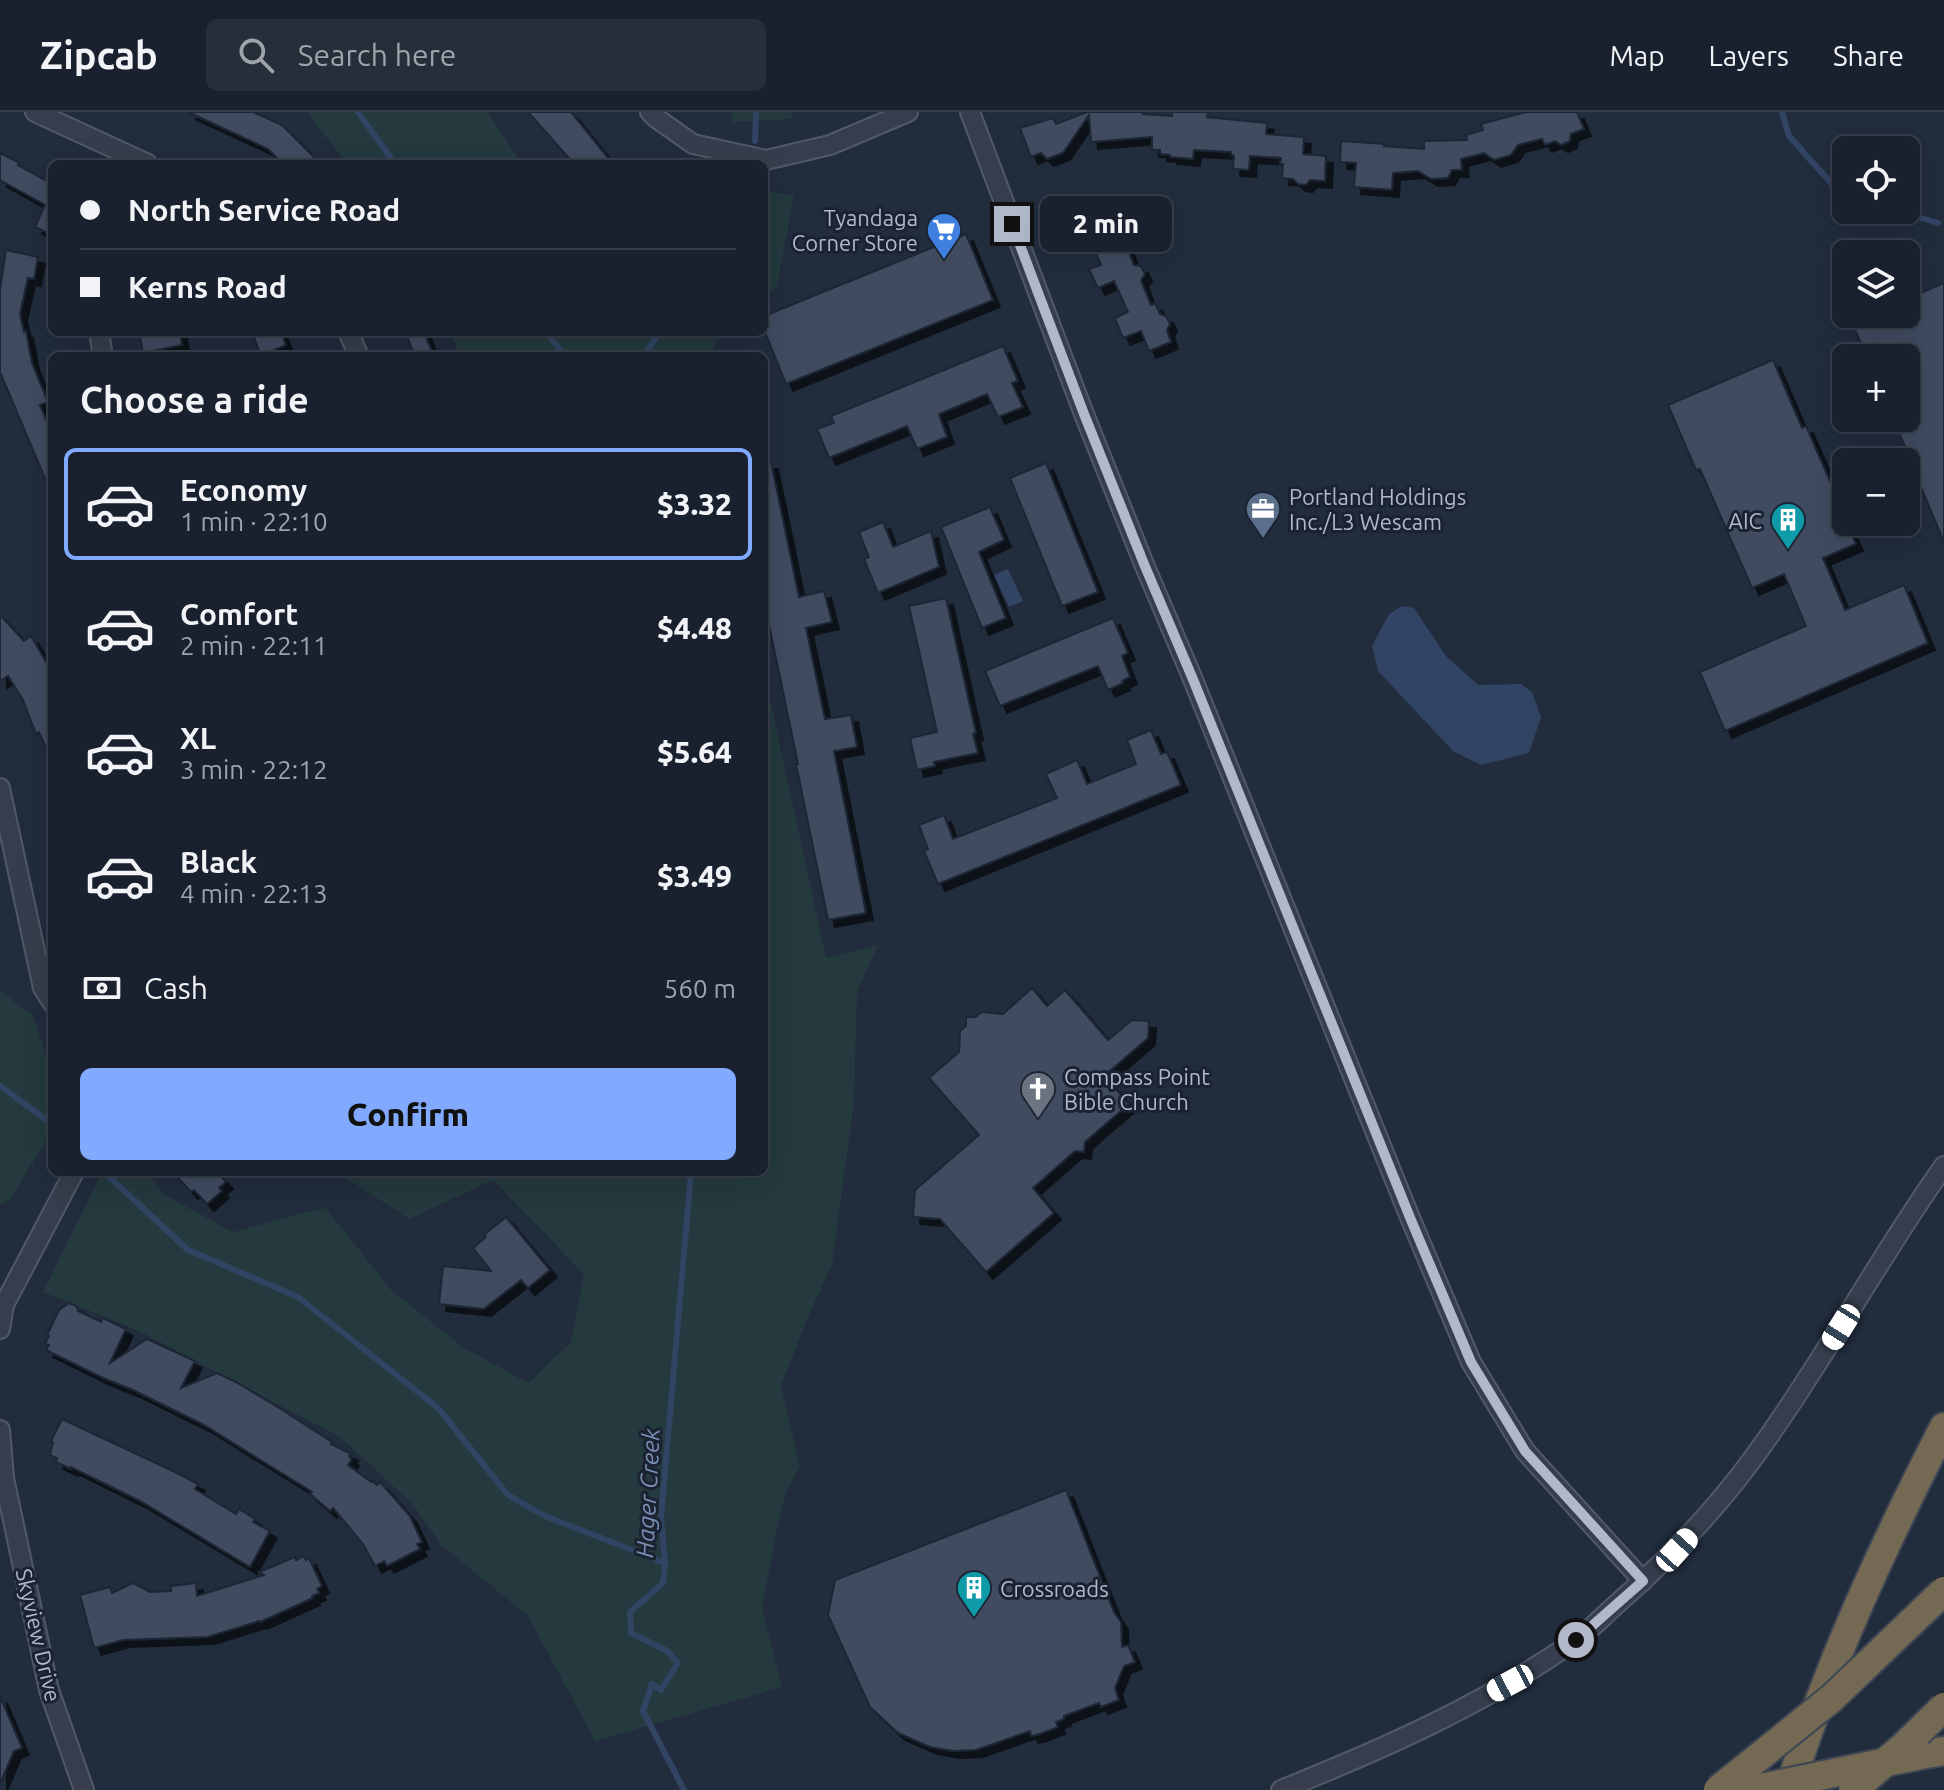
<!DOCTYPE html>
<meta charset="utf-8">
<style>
:root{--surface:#19212e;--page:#262e3a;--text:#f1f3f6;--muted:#9fa3aa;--line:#373e4a;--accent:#81aafe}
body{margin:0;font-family:Ubuntu,sans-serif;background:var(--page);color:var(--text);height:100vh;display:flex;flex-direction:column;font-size:30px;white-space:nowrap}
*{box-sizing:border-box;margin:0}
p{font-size:26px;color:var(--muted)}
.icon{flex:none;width:44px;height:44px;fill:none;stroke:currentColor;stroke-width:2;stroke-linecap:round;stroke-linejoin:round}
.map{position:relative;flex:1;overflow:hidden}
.details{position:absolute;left:48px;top:240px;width:720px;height:824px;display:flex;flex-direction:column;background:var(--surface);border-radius:12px;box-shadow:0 8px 32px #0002,0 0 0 2px var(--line)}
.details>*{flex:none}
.guide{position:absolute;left:48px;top:48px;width:720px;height:176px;border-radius:12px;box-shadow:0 8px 32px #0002,0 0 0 2px var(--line);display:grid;align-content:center;height:176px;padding:0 32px;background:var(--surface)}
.tools{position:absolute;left:1832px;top:24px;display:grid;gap:16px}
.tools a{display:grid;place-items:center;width:88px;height:88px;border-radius:12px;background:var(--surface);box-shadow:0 8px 32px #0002,0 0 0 2px var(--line);font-size:40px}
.end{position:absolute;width:36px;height:36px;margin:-18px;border:10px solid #b1b9c9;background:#111;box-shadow:0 0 0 4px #111}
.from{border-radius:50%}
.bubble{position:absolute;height:56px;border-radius:12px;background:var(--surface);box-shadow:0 8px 32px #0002,0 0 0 2px var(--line);font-size:26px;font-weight:800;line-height:56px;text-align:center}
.car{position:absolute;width:24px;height:48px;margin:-24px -12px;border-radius:10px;box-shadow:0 0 6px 2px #0007;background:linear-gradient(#fff 24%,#345 0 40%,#fff 0 76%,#345 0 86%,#fff 0)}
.guide b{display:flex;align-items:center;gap:28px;height:76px;font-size:30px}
.guide b+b{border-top:2px solid var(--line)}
.guide i{width:20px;height:20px;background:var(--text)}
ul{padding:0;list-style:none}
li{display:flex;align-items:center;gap:24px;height:112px;margin:0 16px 12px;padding:0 16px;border:4px solid transparent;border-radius:12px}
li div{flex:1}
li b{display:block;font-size:30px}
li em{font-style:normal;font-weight:800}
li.current{border-color:var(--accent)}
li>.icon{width:72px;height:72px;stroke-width:1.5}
h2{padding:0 32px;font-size:36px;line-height:96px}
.pay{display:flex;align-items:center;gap:20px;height:88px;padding:0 32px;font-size:30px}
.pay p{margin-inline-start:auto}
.cta{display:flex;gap:16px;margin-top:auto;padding:16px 32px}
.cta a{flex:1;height:92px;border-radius:12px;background:var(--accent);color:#111;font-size:32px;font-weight:800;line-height:92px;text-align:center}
header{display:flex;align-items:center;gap:48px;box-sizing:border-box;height:112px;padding:0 40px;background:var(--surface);border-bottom:2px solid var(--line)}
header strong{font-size:38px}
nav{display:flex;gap:44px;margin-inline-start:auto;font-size:28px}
.search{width:560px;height:72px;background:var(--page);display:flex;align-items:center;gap:20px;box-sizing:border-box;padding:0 28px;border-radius:12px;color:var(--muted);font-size:30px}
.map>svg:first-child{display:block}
</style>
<header>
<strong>Zipcab</strong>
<div class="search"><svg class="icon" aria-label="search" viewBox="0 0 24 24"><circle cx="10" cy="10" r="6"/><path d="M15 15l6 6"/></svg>Search here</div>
<nav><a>Map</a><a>Layers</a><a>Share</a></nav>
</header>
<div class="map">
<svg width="1944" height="1678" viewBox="0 0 1944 1678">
<defs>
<filter id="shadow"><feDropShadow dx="7" dy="7" stdDeviation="0" flood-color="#0009"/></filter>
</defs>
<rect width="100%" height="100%" fill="#212c3d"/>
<g fill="#243a3e">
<polygon points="307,0 488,0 522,52 347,52"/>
<polygon points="731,0 791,0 794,7 732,10"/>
<polygon points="764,79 794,83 777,175 764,184"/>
<polygon points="450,220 726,220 715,232 711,244 460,244"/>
<polygon points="764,560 826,846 878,833 857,880 854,990 832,1153 807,1207 781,1274 800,1355 786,1380 777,1416 762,1496 782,1575 595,1629 528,1504 441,1433 414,1394 340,1325 139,1219 43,1180 102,1060 146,1060 163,1082 233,1120 325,1095 392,1179 463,1235 528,1271 571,1230 584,1162 493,1068 409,1107 343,1064 350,1060 764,1060"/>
<polygon points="0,878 33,904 47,946 52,953 52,1020 10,1087 0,1093"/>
</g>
<g fill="#324464">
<polygon points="1008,457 1023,489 1009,495 994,463"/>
<polygon points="1402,494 1414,496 1446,544 1478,573 1521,572 1532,580 1541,605 1529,641 1481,653 1453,639 1378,559 1372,534 1389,502"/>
</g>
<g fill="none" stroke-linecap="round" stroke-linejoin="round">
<g stroke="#324464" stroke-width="6">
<polyline points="358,0 395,52"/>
<polyline points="1782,0 1789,24 1839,80 1846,83"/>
<polyline points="755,29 756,0"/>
<polyline points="1895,98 1938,111"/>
<polyline points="546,220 565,244"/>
<polyline points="643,244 660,220"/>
<polyline points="0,974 52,1012"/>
<polyline points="104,1060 188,1138 298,1185 438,1296 508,1383 545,1404 665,1451"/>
<polyline points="684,1678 643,1599 652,1572 661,1578 678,1551 667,1539 631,1521 630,1500 663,1471 665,1451 661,1406 691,1060"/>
</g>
</g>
<g fill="#404b60" stroke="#1d2534" stroke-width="2" filter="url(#shadow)">
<polygon points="188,0 253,0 282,13 321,52 283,52 268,37"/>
<polygon points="528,0 571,0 613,52 574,52"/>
<polygon points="1087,0 1143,0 1143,2 1172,4 1172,0 1208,0 1207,5 1267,11 1266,22 1304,25 1303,42 1326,44 1325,69 1310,68 1306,73 1298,72 1293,67 1282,66 1283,52 1280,52 1281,46 1250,44 1249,58 1233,57 1234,44 1231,43 1231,40 1194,38 1193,47 1170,45 1170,43 1160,42 1160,38 1152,38 1152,25 1091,30 1089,3 1063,41 1047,47 1041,41 1031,45 1020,16 1053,6 1056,12"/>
<polygon points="1526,0 1577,0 1584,17 1571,22 1570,29 1561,33 1555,29 1545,33 1542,27 1518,33 1511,43 1494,48 1484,41 1461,47 1462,58 1452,58 1448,66 1431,67 1418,59 1393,61 1392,78 1354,75 1356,51 1340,50 1341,29 1385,32 1384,34 1424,37 1424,29 1467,28 1466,23 1483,18 1481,12"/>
<polygon points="0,41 20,51 18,53 52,72 52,123 35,115 45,93 0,68"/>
<polygon points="1099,90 1101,96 1116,90 1132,127 1125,130 1134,153 1141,154 1145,162 1141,168 1151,193 1155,191 1160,202 1166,204 1170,212 1167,218 1171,230 1149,239 1141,219 1123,226 1115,206 1128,200 1114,169 1098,176 1089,157 1101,153 1085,116 1074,121 1066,102"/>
<polygon points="966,122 993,188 786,272 764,218 764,204"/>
<polygon points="6,138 38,145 34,167 28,166 20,202 24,220 26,219 32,251 48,290 40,293 52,322 52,383 0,260 0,178"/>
<polygon points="1944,171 1944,430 1918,368 1906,373 1906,342 1908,341 1892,306 1906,306 1906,246 1867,246 1852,211 1872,202 1906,202 1906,187"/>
<polygon points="139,220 180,220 182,233 143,241"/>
<polygon points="252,220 281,220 286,233 261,244"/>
<polygon points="405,220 424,220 434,244 415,244"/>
<polygon points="1003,234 1018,269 1012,271 1023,295 998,305 987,282 939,302 947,325 917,337 907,314 829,346 817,317 834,311 831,304"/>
<polygon points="1773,248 1802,316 1806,314 1830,369 1846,362 1846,410 1856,432 1823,446 1845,498 1904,473 1928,531 1725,619 1700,560 1806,514 1784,462 1752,476 1700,357 1696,358 1668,293"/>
<polygon points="764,350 771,350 799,485 824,479 832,510 806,516 825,607 851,603 857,635 834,639 866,801 828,808 796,652 798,652 767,503 764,503"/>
<polygon points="1046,351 1098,480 1062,494 1010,366"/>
<polygon points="990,395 1004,428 979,440 1006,506 982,516 941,415"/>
<polygon points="883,410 893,435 931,419 939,455 878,481 864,447 869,445 859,420"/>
<polygon points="946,486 976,621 973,622 978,641 934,650 935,654 917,658 910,626 937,620 909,494"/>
<polygon points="0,503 24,529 31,524 52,560 52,650 39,620 36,622 23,588 8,564 0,569"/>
<polygon points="1113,506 1128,541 1122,544 1130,565 1122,569 1123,571 1108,578 1098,554 1000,594 985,559"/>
<polygon points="1151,618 1161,642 1167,640 1181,673 938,772 924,739 928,737 919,713 944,703 953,727 1057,686 1046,662 1077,648 1087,672 1136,652 1127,628"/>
<polygon points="1032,876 1047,894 1065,878 1108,928 1132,908 1149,909 1148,926 1104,964 1129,992 1085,1030 1084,1040 1075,1039 1033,1076 1054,1101 986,1160 940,1107 913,1105 915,1078 979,1023 929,966 959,940 960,919 966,914 966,905 976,905 981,900 1003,902"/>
<polygon points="173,1060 217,1060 226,1070 219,1076 222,1079 207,1092 194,1078 191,1080"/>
<polygon points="506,1105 550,1158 528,1176 521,1168 484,1197 439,1192 443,1154 491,1159 473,1136 486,1125 484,1123"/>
<polygon points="69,1191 76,1194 78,1199 101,1210 103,1206 126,1217 110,1251 147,1227 195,1249 181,1276 217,1261 236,1270 276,1294 332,1330 331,1332 351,1342 349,1344 352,1347 348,1353 371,1370 372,1369 377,1373 380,1370 410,1404 422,1430 417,1432 420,1437 387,1454 384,1449 375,1454 363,1432 333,1396 330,1399 310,1382 312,1380 204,1313 133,1278 103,1266 46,1238 49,1233 45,1232 49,1224 47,1223 59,1198"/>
<polygon points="62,1307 177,1361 198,1372 195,1377 236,1402 239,1397 255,1407 253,1410 270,1419 250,1455 140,1389 71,1355 71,1357 56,1350 57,1346 50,1343 53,1330 51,1329"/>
<polygon points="1066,1378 1114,1500 1121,1510 1122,1535 1128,1533 1135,1550 1124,1554 1115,1576 1119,1588 1101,1595 1099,1591 1064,1604 1064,1607 1056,1610 1058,1615 1040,1622 1031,1624 1030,1619 976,1638 953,1639 930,1635 898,1621 870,1595 828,1503 835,1468"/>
<polygon points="304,1444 306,1448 309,1446 322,1474 317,1477 319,1481 312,1484 313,1486 260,1510 259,1509 208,1525 123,1528 94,1536 80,1483 110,1475 112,1481 133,1471 150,1480 171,1479 171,1474 196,1471 197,1484 264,1463 259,1460 295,1445 296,1448"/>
<polygon points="0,1584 22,1636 14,1639 0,1672"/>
</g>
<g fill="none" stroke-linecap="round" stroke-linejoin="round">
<defs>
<g id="minor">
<polyline points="35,0 148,52"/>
<polyline points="650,0 656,6 693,32 766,48 830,33 908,0"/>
<polyline points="970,0 1084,302 1144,452 1192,565 1411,1108 1471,1250 1525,1339 1643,1469"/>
<polyline points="99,220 103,244"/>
<polyline points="348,220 359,244"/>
<polyline points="0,676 43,876 52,890"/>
<polyline points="0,1217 4,1193 74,1060"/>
<polyline points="0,1318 4,1366 49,1578 84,1678"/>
<path d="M1281,1678C1383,1637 1483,1593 1573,1530C1590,1519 1604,1503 1619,1490C1677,1439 1725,1388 1769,1324C1831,1236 1882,1141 1944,1054"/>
</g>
<g id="highway">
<polyline points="1921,1643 1944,1639"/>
<path d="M1789,1678C1827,1554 1885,1430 1944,1315"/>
</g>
</defs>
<use href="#minor" stroke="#515968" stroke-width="22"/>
<use href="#highway" stroke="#3e4655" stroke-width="32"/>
<use href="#minor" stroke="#363e4d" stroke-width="18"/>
<use href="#highway" stroke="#746952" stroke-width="28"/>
<defs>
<g id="highway-bridge">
<polyline points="1718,1678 1832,1586 1944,1479"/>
<polyline points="1751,1678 1921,1643"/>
<polyline points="1853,1678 1904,1634 1944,1595"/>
</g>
</defs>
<use href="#highway-bridge" stroke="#3e4655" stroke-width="32" stroke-linecap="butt"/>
<use href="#highway-bridge" stroke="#746952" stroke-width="28"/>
</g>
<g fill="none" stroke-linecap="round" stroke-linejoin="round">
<polyline stroke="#b1b9c9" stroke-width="10" points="1012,112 1084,302 1144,452 1192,565 1411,1108 1471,1250 1525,1339 1643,1469 1576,1528"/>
</g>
<defs>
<symbol id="supermarket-pin" viewBox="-11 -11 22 30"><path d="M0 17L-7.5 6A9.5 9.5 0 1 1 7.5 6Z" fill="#3f7fe0" stroke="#1b2332"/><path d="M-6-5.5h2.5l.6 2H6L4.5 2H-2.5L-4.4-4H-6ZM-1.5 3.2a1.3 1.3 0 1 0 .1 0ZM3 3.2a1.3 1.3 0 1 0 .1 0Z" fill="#fff"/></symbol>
<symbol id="office-pin" viewBox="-11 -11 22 30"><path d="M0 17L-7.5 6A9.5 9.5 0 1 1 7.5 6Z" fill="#5c6f8a" stroke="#1b2332"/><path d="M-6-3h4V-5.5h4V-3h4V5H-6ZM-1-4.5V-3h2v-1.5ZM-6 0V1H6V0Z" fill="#fff"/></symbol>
<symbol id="building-pin" viewBox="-11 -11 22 30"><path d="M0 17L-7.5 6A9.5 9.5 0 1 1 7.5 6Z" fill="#0f9aa8" stroke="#1b2332"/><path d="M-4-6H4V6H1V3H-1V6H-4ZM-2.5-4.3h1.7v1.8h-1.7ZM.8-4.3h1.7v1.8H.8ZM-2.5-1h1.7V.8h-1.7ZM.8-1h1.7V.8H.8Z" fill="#fff"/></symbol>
<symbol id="church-pin" viewBox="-11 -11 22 30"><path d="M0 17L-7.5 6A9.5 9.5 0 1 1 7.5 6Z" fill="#6b7280" stroke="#1b2332"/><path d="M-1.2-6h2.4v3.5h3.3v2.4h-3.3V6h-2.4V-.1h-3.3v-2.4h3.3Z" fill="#fff"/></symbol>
</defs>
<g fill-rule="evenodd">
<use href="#supermarket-pin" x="924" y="98" width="40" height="54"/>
<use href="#office-pin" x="1243" y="377" width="40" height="54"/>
<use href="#building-pin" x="1768" y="388" width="40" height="54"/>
<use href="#church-pin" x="1018" y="957" width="40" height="54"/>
<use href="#building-pin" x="954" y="1456" width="40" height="54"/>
</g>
<g text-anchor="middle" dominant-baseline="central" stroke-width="6" stroke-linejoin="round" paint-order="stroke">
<g font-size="22" fill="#b1b9c9" stroke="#1b2332" text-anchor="start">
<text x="918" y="105" text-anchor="end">Tyandaga<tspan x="918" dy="25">Corner Store</tspan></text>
<text x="1289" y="384">Portland Holdings<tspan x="1289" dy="25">Inc./L3 Wescam</tspan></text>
<text x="1762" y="408" text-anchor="end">AIC</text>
<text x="1064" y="964">Compass Point<tspan x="1064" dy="25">Bible Church</tspan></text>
<text x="1000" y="1476">Crossroads</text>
</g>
<g font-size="22" fill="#b1b9c9" stroke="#1b2332">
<text transform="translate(39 1523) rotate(77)">Skyview Drive</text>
</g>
<g font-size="24" font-style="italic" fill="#778db2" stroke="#1b2332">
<text transform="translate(648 1381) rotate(-87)">Hager Creek</text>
</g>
</g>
</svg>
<div class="tools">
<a><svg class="icon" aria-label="locate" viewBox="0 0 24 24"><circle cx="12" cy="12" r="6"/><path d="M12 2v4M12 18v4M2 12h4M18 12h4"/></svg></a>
<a><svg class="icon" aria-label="layers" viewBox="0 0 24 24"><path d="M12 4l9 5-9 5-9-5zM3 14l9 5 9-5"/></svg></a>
<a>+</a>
<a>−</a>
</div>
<i class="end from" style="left:1576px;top:1528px"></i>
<i class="end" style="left:1012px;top:112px"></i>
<div class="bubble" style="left:1040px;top:84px;width:132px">2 min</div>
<i class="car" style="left:1841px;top:1215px;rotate:212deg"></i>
<i class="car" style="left:1677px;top:1438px;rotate:42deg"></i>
<i class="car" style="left:1510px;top:1571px;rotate:242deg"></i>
<div class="guide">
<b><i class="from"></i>North Service Road</b>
<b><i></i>Kerns Road</b>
</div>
<section class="details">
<h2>Choose a ride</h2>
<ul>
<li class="current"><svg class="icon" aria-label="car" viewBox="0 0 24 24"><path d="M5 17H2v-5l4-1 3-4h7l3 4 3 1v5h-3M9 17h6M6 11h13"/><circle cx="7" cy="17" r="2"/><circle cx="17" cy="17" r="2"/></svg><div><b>Economy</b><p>1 min · 22:10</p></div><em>$3.32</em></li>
<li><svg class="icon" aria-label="car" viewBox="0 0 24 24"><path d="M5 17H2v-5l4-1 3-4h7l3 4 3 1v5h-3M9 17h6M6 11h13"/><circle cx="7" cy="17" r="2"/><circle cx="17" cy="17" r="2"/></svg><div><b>Comfort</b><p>2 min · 22:11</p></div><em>$4.48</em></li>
<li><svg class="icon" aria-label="car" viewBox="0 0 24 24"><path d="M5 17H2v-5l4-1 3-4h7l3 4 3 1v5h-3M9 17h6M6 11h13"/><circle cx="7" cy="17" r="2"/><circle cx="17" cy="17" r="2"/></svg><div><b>XL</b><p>3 min · 22:12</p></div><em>$5.64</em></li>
<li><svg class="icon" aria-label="car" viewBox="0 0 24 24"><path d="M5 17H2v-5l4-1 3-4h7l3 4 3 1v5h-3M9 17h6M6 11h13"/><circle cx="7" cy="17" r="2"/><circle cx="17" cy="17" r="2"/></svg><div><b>Black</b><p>4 min · 22:13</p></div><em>$3.49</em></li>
</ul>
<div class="pay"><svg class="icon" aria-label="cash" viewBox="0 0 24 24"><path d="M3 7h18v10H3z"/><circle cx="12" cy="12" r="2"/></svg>Cash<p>560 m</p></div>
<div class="cta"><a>Confirm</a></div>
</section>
</div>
